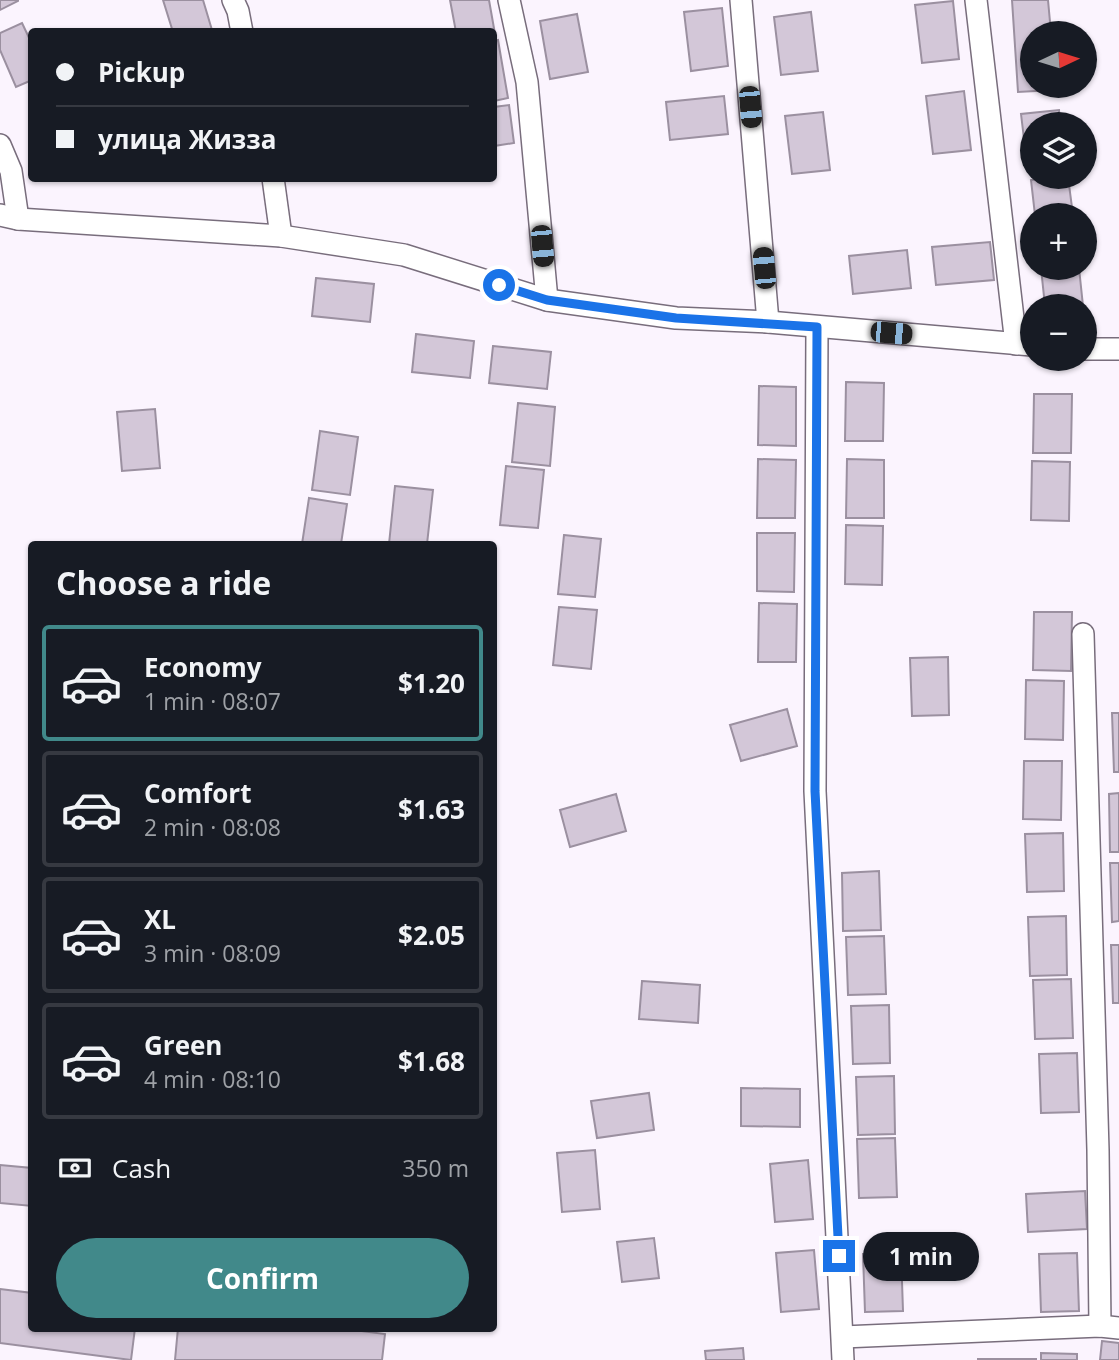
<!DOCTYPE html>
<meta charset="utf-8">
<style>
:root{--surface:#171b24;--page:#242831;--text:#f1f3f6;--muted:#9ea1a6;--line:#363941;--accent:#41898a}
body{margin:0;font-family:"Open Sans",sans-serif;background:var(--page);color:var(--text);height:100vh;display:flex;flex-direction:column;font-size:26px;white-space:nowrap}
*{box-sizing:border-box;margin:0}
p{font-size:23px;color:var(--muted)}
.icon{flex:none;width:38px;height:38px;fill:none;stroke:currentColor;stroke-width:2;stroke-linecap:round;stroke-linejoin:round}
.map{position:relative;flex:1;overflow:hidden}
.details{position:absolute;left:28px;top:541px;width:469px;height:791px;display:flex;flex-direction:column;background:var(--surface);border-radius:7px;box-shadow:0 2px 5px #0004}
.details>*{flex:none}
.banner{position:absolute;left:28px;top:28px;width:469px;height:154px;border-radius:7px;box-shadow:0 2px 5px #0004;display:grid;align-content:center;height:154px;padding:0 28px;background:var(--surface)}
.needle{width:46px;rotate:86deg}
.buttons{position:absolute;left:1020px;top:21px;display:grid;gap:14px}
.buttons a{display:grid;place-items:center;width:77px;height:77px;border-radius:50%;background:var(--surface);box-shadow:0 2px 5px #0004;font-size:35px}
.end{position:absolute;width:32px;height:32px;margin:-16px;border:9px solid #1a73e8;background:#fff;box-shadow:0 0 0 4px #fff}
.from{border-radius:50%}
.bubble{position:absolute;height:49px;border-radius:24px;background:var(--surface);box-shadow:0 2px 5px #0004;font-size:23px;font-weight:700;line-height:49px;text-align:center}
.car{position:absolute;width:21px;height:42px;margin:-21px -10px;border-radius:9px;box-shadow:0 0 5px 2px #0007;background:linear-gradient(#222 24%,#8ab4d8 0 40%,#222 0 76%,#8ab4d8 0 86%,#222 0)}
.banner b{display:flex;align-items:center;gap:24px;height:66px;font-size:26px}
.banner b+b{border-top:2px solid var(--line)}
.banner i{width:18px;height:18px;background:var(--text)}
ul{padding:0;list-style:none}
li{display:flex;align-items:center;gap:21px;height:116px;margin:0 14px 10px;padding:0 14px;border:4px solid var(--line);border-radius:7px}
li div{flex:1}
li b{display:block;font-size:26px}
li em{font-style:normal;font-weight:700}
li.active{border-color:var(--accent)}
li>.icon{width:63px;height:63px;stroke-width:1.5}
h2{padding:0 28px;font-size:32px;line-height:84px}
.pay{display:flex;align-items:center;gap:18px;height:77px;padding:0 28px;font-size:26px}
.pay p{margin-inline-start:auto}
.primary-button{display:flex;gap:14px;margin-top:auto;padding:14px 28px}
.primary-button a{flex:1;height:80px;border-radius:42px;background:var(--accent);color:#fff;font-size:28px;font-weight:700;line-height:80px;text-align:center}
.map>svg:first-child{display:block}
</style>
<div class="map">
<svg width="1119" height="1360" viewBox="0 0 1119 1360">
<rect width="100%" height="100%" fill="#fbf4fe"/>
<g fill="#d3c7d8" stroke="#9b90a0" stroke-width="2">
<polygon points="0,0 18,0 18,1 0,10"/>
<polygon points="163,0 203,0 212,30 173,32"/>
<polygon points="450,0 489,0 495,34 494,32 456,32"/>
<polygon points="1012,0 1048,0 1051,33 1032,33 1032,86 1054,86 1054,90 1018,92"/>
<polygon points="953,1 959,59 922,63 915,5"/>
<polygon points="722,8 728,66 691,71 684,12"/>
<polygon points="811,12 818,71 781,75 774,17"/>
<polygon points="577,14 588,72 550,79 540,21"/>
<polygon points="22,23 32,44 32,80 16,87 0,50 0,33"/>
<polygon points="498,40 508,98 494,101 494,41"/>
<polygon points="964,91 971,150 933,154 926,96"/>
<polygon points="724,96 728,134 670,140 666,102"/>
<polygon points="509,105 514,143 494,146 494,107"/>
<polygon points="1059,110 1060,124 1032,124 1032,172 1028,172 1021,114"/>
<polygon points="823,112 830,170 792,174 785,116"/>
<polygon points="1055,177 1068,177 1073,215 1035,215 1031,180"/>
<polygon points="990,242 994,280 936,285 932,247"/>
<polygon points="907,250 911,288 853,294 849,256"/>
<polygon points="1041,268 1079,268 1083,306 1045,306"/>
<polygon points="316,278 374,284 370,322 312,316"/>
<polygon points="416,334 474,341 470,378 412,372"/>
<polygon points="493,346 551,352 547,389 489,383"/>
<polygon points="846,382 884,383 883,441 845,441"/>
<polygon points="759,386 796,387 796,446 758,445"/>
<polygon points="1034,394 1072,394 1071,453 1033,453"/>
<polygon points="518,403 555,407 550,466 512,462"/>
<polygon points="155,409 160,468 122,471 117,412"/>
<polygon points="320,431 358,437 350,495 312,490"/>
<polygon points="758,459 796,460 795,518 757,518"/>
<polygon points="847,459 884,460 884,518 846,518"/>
<polygon points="1032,461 1070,462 1069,521 1031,520"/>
<polygon points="506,466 544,470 538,528 500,525"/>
<polygon points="395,486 433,490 427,544 389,544"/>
<polygon points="309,498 347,504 341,544 302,544"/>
<polygon points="846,525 883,526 882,585 845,584"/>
<polygon points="757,533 795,533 794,592 757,591"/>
<polygon points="564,535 601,539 595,597 558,594"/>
<polygon points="759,603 797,604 796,662 758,662"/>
<polygon points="559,607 597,610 591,669 553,665"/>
<polygon points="1034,612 1072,612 1071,671 1033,670"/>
<polygon points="948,657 949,715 912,716 910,658"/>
<polygon points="1026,680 1064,681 1063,740 1025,739"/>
<polygon points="787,709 797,746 741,761 730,725"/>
<polygon points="1112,713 1119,713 1119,772 1114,772"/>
<polygon points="1024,761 1062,761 1061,820 1023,819"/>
<polygon points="1119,793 1119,852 1110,852 1109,794"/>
<polygon points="616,794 626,831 570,847 560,810"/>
<polygon points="1063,833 1064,891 1027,892 1025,834"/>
<polygon points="1110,863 1119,863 1119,921 1112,922"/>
<polygon points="879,871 881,930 843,931 842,873"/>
<polygon points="1066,916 1067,975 1030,976 1028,917"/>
<polygon points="884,936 886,994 848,995 846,937"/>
<polygon points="1111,945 1119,945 1119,1003 1113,1003"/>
<polygon points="1071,979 1073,1038 1035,1039 1033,980"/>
<polygon points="642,981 700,985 698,1023 639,1019"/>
<polygon points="889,1005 890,1063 853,1064 851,1006"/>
<polygon points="1077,1053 1079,1112 1041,1113 1039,1054"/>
<polygon points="894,1076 895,1134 858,1135 856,1077"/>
<polygon points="741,1088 800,1089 800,1127 741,1126"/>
<polygon points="649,1093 654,1130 597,1138 591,1101"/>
<polygon points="895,1138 897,1197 859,1198 857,1139"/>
<polygon points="595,1150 600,1209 562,1212 557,1153"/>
<polygon points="808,1160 813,1219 775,1222 770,1164"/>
<polygon points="0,1165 32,1168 32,1206 0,1203"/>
<polygon points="1085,1191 1087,1229 1028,1232 1026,1194"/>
<polygon points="654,1238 659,1278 622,1282 617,1242"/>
<polygon points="814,1250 819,1309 781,1312 776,1253"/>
<polygon points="901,1252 903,1311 865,1312 863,1254"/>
<polygon points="1077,1253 1079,1311 1041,1312 1039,1254"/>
<polygon points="0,1289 32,1293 32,1328 135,1328 131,1360 0,1343"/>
<polygon points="178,1328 338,1328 385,1334 382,1360 175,1360"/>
<polygon points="1102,1341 1119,1343 1119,1360 1100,1360"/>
<polygon points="743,1348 744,1360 706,1360 705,1351"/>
<polygon points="1041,1353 1077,1354 1077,1360 1041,1360"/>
<rect x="978" y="1359" width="58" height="1"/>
</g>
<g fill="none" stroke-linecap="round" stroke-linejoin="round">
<defs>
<g id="street">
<polyline points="233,0 238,11 242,32"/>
<polyline points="509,0 527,82 547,300"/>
<polyline points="741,0 768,322"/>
<polyline points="976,0 1016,344"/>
<polyline points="0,145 11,171 18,219"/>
<polyline points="273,178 281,236"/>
<polyline points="0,215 18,219 281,236 404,255 547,300 676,318 768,322 1032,345"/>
<polyline points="817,327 815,791 843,1360"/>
<polyline points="1085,349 1119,349"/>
<polyline points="1083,634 1098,1150 1100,1326"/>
<polyline points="843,1337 1100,1326 1119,1328"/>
</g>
</defs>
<use href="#street" stroke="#786d7c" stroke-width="24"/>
<use href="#street" stroke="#fff" stroke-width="21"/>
</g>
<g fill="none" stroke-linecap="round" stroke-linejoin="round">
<polyline stroke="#1a73e8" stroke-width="9" points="499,285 547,300 676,318 817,327 815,791 839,1256"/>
</g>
</svg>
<div class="buttons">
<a><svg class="needle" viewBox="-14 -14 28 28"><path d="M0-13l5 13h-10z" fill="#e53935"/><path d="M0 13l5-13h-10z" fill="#9ea1a6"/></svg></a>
<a><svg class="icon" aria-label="layers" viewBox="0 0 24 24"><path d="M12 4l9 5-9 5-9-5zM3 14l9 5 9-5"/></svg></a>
<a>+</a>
<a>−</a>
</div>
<i class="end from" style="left:499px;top:285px"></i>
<i class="end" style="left:839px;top:1256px"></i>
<div class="bubble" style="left:863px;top:1232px;width:116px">1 min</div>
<i class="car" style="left:750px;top:107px;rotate:175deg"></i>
<i class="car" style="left:542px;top:246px;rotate:175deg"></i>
<i class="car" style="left:764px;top:268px;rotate:355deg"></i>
<i class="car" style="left:891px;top:333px;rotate:95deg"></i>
<div class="banner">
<b><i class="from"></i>Pickup</b>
<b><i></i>улица Жизза</b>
</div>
<section class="details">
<h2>Choose a ride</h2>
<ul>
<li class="active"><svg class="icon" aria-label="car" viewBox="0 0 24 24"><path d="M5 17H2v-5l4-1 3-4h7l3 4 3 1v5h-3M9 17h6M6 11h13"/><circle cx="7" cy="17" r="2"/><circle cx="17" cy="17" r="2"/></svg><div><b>Economy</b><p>1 min · 08:07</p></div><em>$1.20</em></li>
<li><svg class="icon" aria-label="car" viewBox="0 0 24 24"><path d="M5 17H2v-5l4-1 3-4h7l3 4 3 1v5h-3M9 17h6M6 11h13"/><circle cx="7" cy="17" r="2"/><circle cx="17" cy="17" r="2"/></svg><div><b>Comfort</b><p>2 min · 08:08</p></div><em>$1.63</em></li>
<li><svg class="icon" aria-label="car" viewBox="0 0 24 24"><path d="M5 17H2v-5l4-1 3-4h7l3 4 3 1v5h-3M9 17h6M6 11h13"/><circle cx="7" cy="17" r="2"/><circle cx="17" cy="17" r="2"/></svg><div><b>XL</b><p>3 min · 08:09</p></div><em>$2.05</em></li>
<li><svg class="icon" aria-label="car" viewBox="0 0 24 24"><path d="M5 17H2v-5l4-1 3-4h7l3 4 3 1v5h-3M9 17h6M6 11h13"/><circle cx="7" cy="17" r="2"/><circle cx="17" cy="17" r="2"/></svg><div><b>Green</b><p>4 min · 08:10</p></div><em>$1.68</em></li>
</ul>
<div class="pay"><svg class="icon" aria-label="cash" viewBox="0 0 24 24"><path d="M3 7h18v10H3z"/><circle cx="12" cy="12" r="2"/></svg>Cash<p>350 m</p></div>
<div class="primary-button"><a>Confirm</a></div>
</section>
</div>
